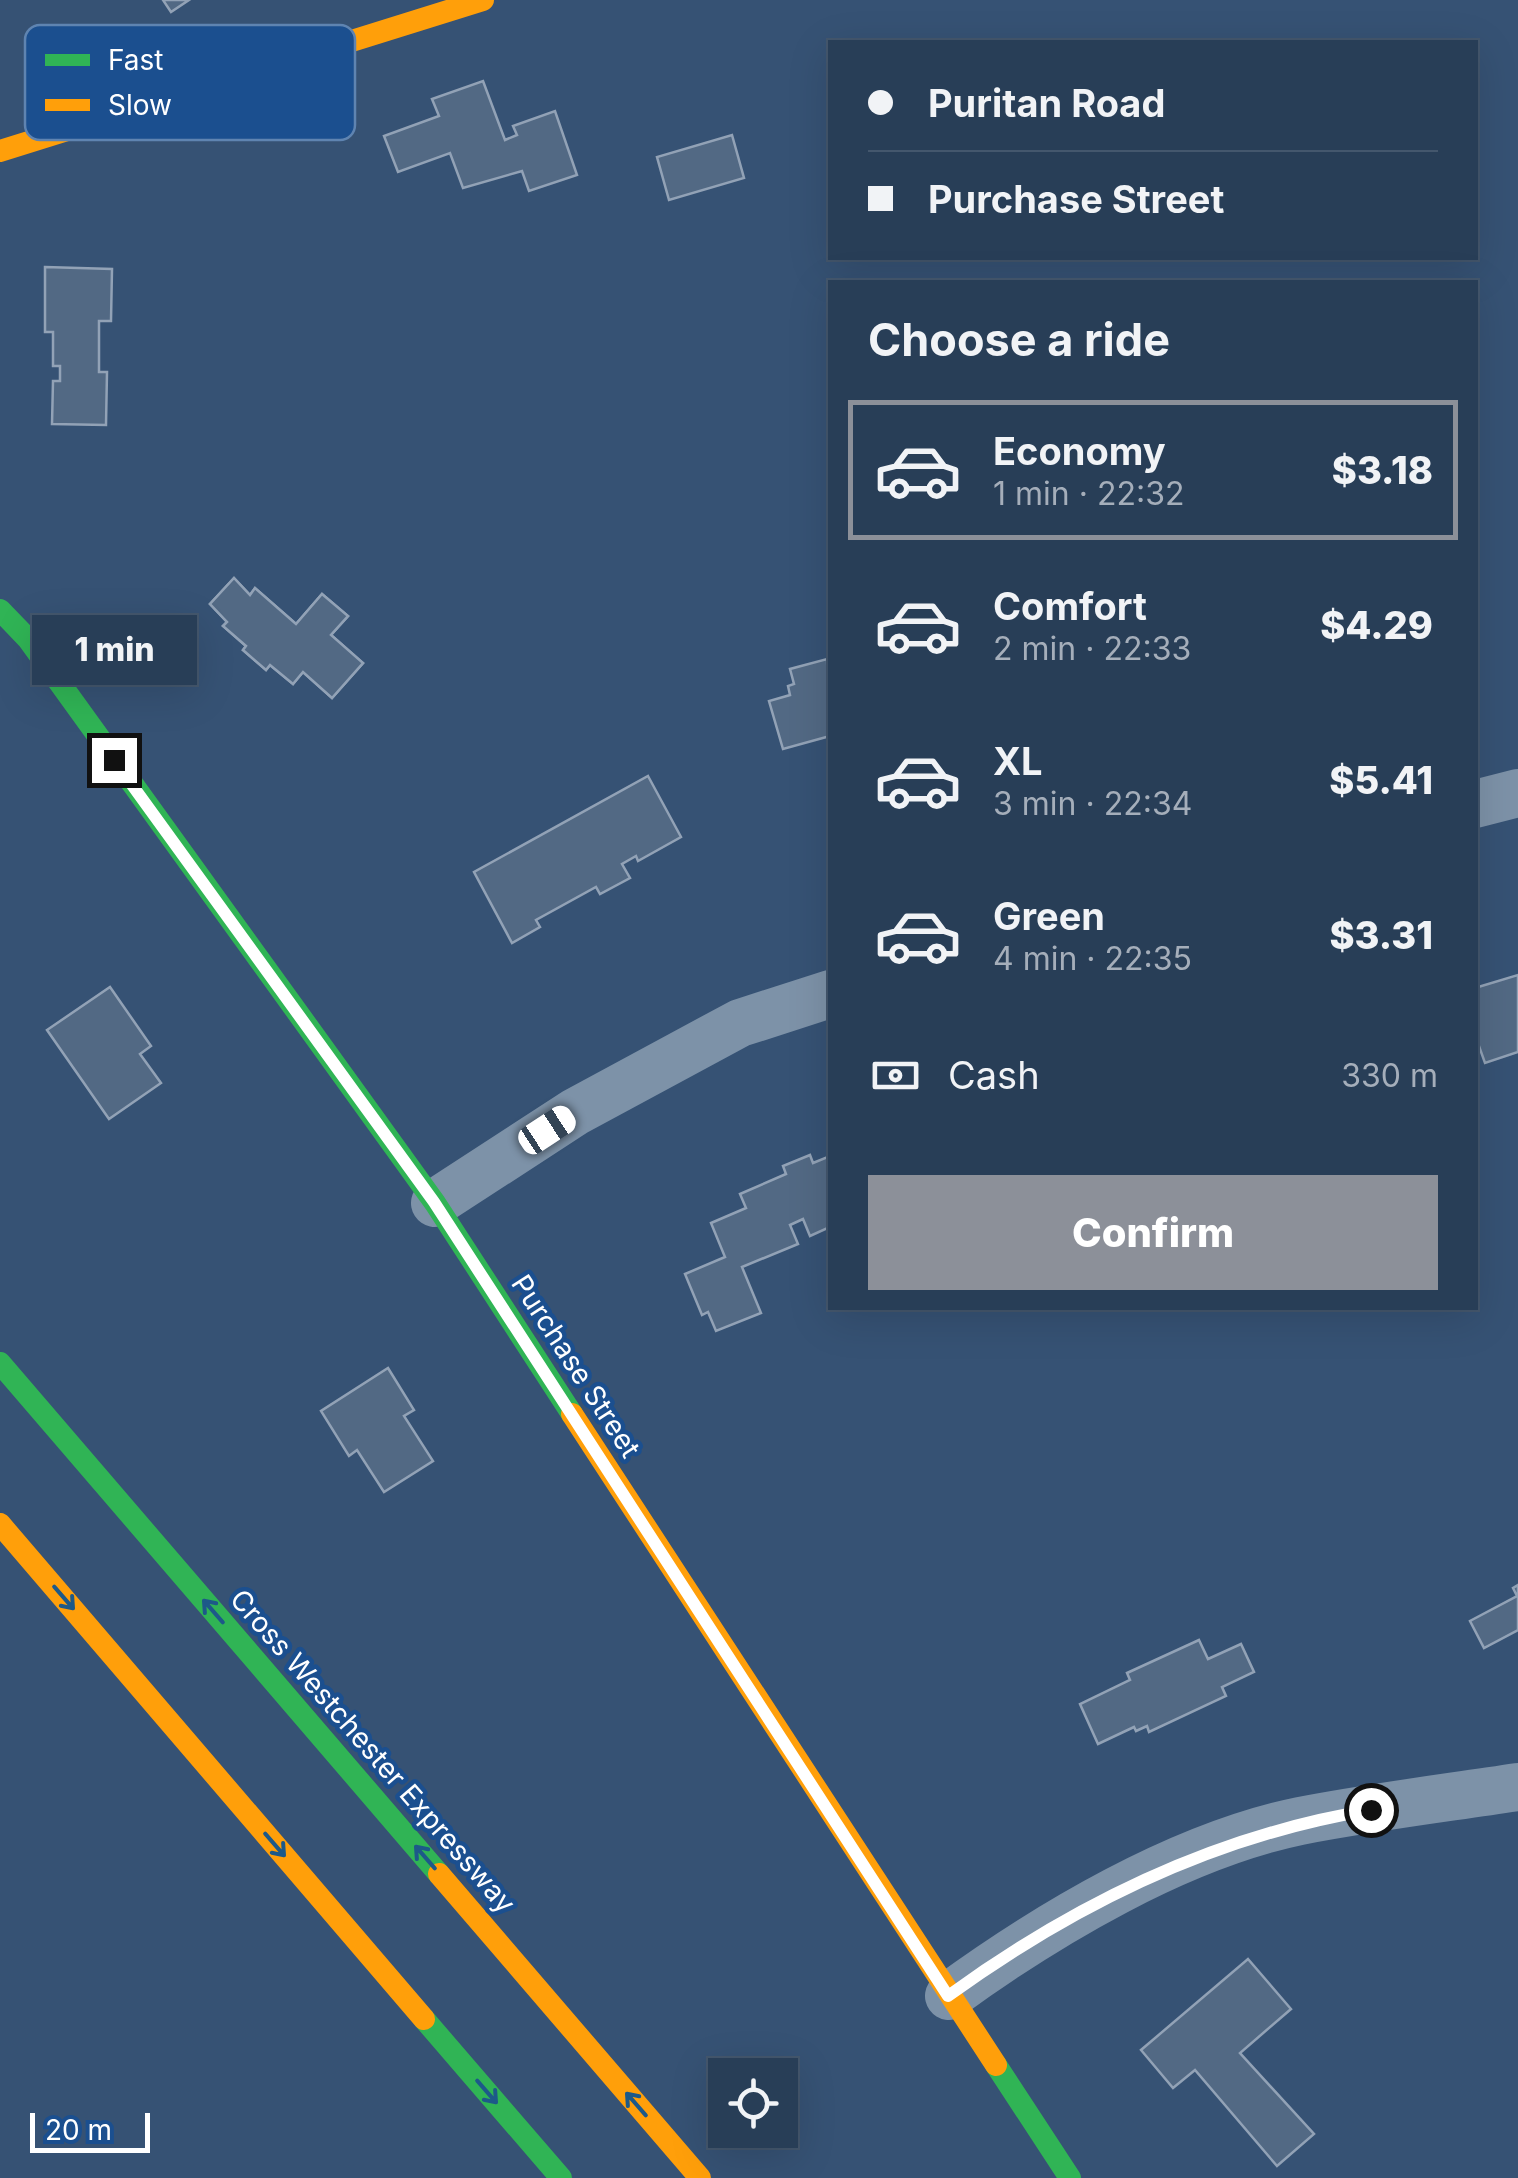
<!DOCTYPE html>
<meta charset="utf-8">
<style>
:root{--surface:#283e57;--page:#30455d;--text:#f1f3f6;--muted:#a5aeba;--line:#44576d;--accent:#8c9099}
body{margin:0;font-family:Inter,sans-serif;background:var(--page);color:var(--text);height:100vh;display:flex;flex-direction:column;font-size:38px;white-space:nowrap}
*{box-sizing:border-box;margin:0}
p{font-size:32px;color:var(--muted)}
.icon{flex:none;width:55px;height:55px;fill:none;stroke:currentColor;stroke-width:2;stroke-linecap:round;stroke-linejoin:round}
.map{position:relative;flex:1;overflow:hidden}
.side{position:absolute;left:828px;top:280px;width:650px;height:1030px;display:flex;flex-direction:column;background:var(--surface);border-radius:0px;box-shadow:0 10px 40px #0002,0 0 0 2px var(--line)}
.side>*{flex:none}
.top-card{position:absolute;left:828px;top:40px;width:650px;height:220px;border-radius:0px;box-shadow:0 10px 40px #0002,0 0 0 2px var(--line);display:grid;align-content:center;height:220px;padding:0 40px;background:var(--surface)}
.tools{position:absolute;left:708px;top:2058px;display:grid;gap:20px}
.tools a{display:grid;place-items:center;width:90px;height:90px;border-radius:0px;background:var(--surface);box-shadow:0 10px 40px #0002,0 0 0 2px var(--line);font-size:50px}
.scale{position:absolute;left:30px;bottom:25px;width:120px;box-sizing:border-box;padding-left:10px;border:5px solid #fff;border-top:0;font-size:28px;line-height:35px;white-space:nowrap;color:#fff;-webkit-text-stroke:8px #1b4f8f;paint-order:stroke}
.end{position:absolute;width:45px;height:45px;margin:-22px;border:12px solid #fff;background:#111;box-shadow:0 0 0 5px #111}
.from{border-radius:50%}
.bubble{position:absolute;height:70px;border-radius:0px;background:var(--surface);box-shadow:0 10px 40px #0002,0 0 0 2px var(--line);font-size:32px;font-weight:800;line-height:70px;text-align:center}
.car{position:absolute;width:30px;height:60px;margin:-30px -15px;border-radius:12px;box-shadow:0 0 8px 2px #0007;background:linear-gradient(#fff 24%,#345 0 40%,#fff 0 76%,#345 0 86%,#fff 0)}
.top-card b{display:flex;align-items:center;gap:35px;height:95px;font-size:38px}
.top-card b+b{border-top:2px solid var(--line)}
.top-card i{width:25px;height:25px;background:var(--text)}
ul{padding:0;list-style:none}
li{display:flex;align-items:center;gap:30px;height:140px;margin:0 20px 15px;padding:0 20px;border:5px solid transparent;border-radius:0px}
li div{flex:1}
li b{display:block;font-size:38px}
li em{font-style:normal;font-weight:800}
li.active{border-color:var(--accent)}
li>.icon{width:90px;height:90px;stroke-width:1.5}
h2{padding:0 40px;font-size:45px;line-height:120px}
.pay{display:flex;align-items:center;gap:25px;height:110px;padding:0 40px;font-size:38px}
.pay p{margin-inline-start:auto}
.button{display:flex;gap:20px;margin-top:auto;padding:20px 40px}
.button a{flex:1;height:115px;border-radius:0px;background:var(--accent);color:#fff;font-size:40px;font-weight:800;line-height:115px;text-align:center}
.map>svg:first-child{display:block}
</style>
<div class="map">
<svg width="1518" height="2178" viewBox="0 0 1518 2178">
<rect width="100%" height="100%" fill="#365274"/>
<g fill="#526984" stroke="#92a2b6" stroke-width="2.5">
<polygon points="163,0 189,0 171,12"/>
<polygon points="483,81 505,140 517,135 513,126 555,111 577,175 529,191 522,171 463,188 450,153 398,172 384,136 439,116 432,99"/>
<polygon points="732,135 744,178 669,200 657,157"/>
<polygon points="45,267 112,269 111,321 99,321 99,372 107,372 106,425 52,424 53,381 60,381 60,366 53,366 53,332 45,332"/>
<polygon points="234,578 250,595 255,588 296,624 322,594 348,616 331,635 363,663 332,698 303,672 293,684 270,665 266,670 243,650 246,646 223,626 227,622 210,604"/>
<polygon points="234,578 250,595 255,588 296,624 322,594 348,616 331,635 363,663 332,698 303,672 293,684 270,665 266,670 243,650 246,646 223,626 227,622 210,604"/>
<polygon points="827,659 830,736 783,749 769,701 790,695 788,686 794,684 790,669"/>
<polygon points="648,776 681,837 638,861 636,856 622,864 630,878 600,894 596,887 536,920 540,927 512,943 474,872"/>
<polygon points="1518,975 1518,1052 1485,1063 1475,1035 1475,988"/>
<polygon points="110,987 151,1046 140,1054 161,1083 109,1119 47,1030"/>
<polygon points="810,1155 813,1163 830,1156 830,1227 810,1236 803,1219 790,1225 798,1244 742,1267 761,1313 716,1331 708,1312 702,1315 685,1274 725,1257 711,1223 746,1208 740,1194 786,1174 783,1166"/>
<polygon points="388,1368 414,1410 404,1416 433,1461 384,1492 357,1450 349,1456 321,1411"/>
<polygon points="1518,1585 1518,1630 1484,1648 1470,1621 1517,1596 1513,1588"/>
<polygon points="1199,1640 1208,1659 1241,1644 1254,1672 1222,1687 1226,1696 1149,1732 1147,1726 1136,1731 1134,1727 1098,1744 1080,1704 1130,1680 1127,1673"/>
<polygon points="1248,1959 1291,2009 1240,2053 1314,2134 1277,2166 1195,2070 1173,2088 1141,2050"/>
</g>
<g fill="none" stroke-linecap="round" stroke-linejoin="round">
<g stroke="#7d92a8" stroke-width="48">
<polyline points="1475,804 1518,793"/>
<polyline points="435,1203 575,1112 740,1023 830,994"/>
<path d="M949,1996C1048,1924 1179,1846 1300,1821C1372,1807 1446,1798 1518,1787"/>
</g>
<g stroke="#30b455" stroke-width="22">
<polyline points="0,610 28,639 435,1203 572,1414"/>
<polyline points="0,1363 439,1874"/>
<polyline points="424,2019 561,2178"/>
<polyline points="996,2065 1070,2178"/>
</g>
<g stroke="#ff9f0a" stroke-width="22">
<polyline points="0,151 483,0"/>
<polyline points="572,1414 996,2065"/>
<polyline points="0,1524 424,2019"/>
<polyline points="439,1874 700,2178"/>
</g>
</g>
<defs><path id="oneway-shaft" d="M-6 0H5M1.5-3L5.5 0L1.5 3" fill="none" stroke-width="1.6" stroke-linecap="round" stroke-linejoin="round" transform="scale(2.5)"/></defs>
<g stroke="#1d5989">
<use href="#oneway-shaft" transform="translate(64 1598) rotate(49)"/>
<use href="#oneway-shaft" transform="translate(213 1611) rotate(-131)"/>
<use href="#oneway-shaft" transform="translate(275 1845) rotate(49)"/>
<use href="#oneway-shaft" transform="translate(425 1857) rotate(-131)"/>
<use href="#oneway-shaft" transform="translate(487 2092) rotate(49)"/>
<use href="#oneway-shaft" transform="translate(636 2104) rotate(-131)"/>
</g>
<g fill="none" stroke-linecap="round" stroke-linejoin="round">
<path stroke="#fff" stroke-width="12" d="M114,760L434,1202L948,1996C1075,1904 1216,1835 1371,1810"/>
</g>
<g text-anchor="middle" dominant-baseline="central" stroke-width="9" stroke-linejoin="round" paint-order="stroke">
<g font-size="28" fill="#fff" stroke="#1b4f8f">
<text transform="translate(576 1366) rotate(57)">Purchase Street</text>
<text transform="translate(373 1751) rotate(49)">Cross Westchester Expressway</text>
</g>
</g>
<rect x="25" y="25" width="330" height="115" rx="15" fill="#1b4f8f" stroke="#5f84b1" stroke-width="2.5"/>
<rect x="45" y="54" width="45" height="12" fill="#30b455"/>
<rect x="45" y="99" width="45" height="12" fill="#ff9f0a"/>
<g font-size="28" fill="#fff">
<text x="108" y="70">Fast</text>
<text x="108" y="115">Slow</text>
</g>
</svg>
<div class="tools">
<a><svg class="icon" aria-label="locate" viewBox="0 0 24 24"><circle cx="12" cy="12" r="6"/><path d="M12 2v4M12 18v4M2 12h4M18 12h4"/></svg></a>
</div>
<div class="scale">20 m</div>
<i class="end from" style="left:1371px;top:1810px"></i>
<i class="end" style="left:114px;top:760px"></i>
<div class="bubble" style="left:32px;top:615px;width:165px">1 min</div>
<i class="car" style="left:547px;top:1130px;rotate:57deg"></i>
<div class="top-card">
<b><i class="from"></i>Puritan Road</b>
<b><i></i>Purchase Street</b>
</div>
<section class="side">
<h2>Choose a ride</h2>
<ul>
<li class="active"><svg class="icon" aria-label="car" viewBox="0 0 24 24"><path d="M5 17H2v-5l4-1 3-4h7l3 4 3 1v5h-3M9 17h6M6 11h13"/><circle cx="7" cy="17" r="2"/><circle cx="17" cy="17" r="2"/></svg><div><b>Economy</b><p>1 min · 22:32</p></div><em>$3.18</em></li>
<li><svg class="icon" aria-label="car" viewBox="0 0 24 24"><path d="M5 17H2v-5l4-1 3-4h7l3 4 3 1v5h-3M9 17h6M6 11h13"/><circle cx="7" cy="17" r="2"/><circle cx="17" cy="17" r="2"/></svg><div><b>Comfort</b><p>2 min · 22:33</p></div><em>$4.29</em></li>
<li><svg class="icon" aria-label="car" viewBox="0 0 24 24"><path d="M5 17H2v-5l4-1 3-4h7l3 4 3 1v5h-3M9 17h6M6 11h13"/><circle cx="7" cy="17" r="2"/><circle cx="17" cy="17" r="2"/></svg><div><b>XL</b><p>3 min · 22:34</p></div><em>$5.41</em></li>
<li><svg class="icon" aria-label="car" viewBox="0 0 24 24"><path d="M5 17H2v-5l4-1 3-4h7l3 4 3 1v5h-3M9 17h6M6 11h13"/><circle cx="7" cy="17" r="2"/><circle cx="17" cy="17" r="2"/></svg><div><b>Green</b><p>4 min · 22:35</p></div><em>$3.31</em></li>
</ul>
<div class="pay"><svg class="icon" aria-label="cash" viewBox="0 0 24 24"><path d="M3 7h18v10H3z"/><circle cx="12" cy="12" r="2"/></svg>Cash<p>330 m</p></div>
<div class="button"><a>Confirm</a></div>
</section>
</div>
